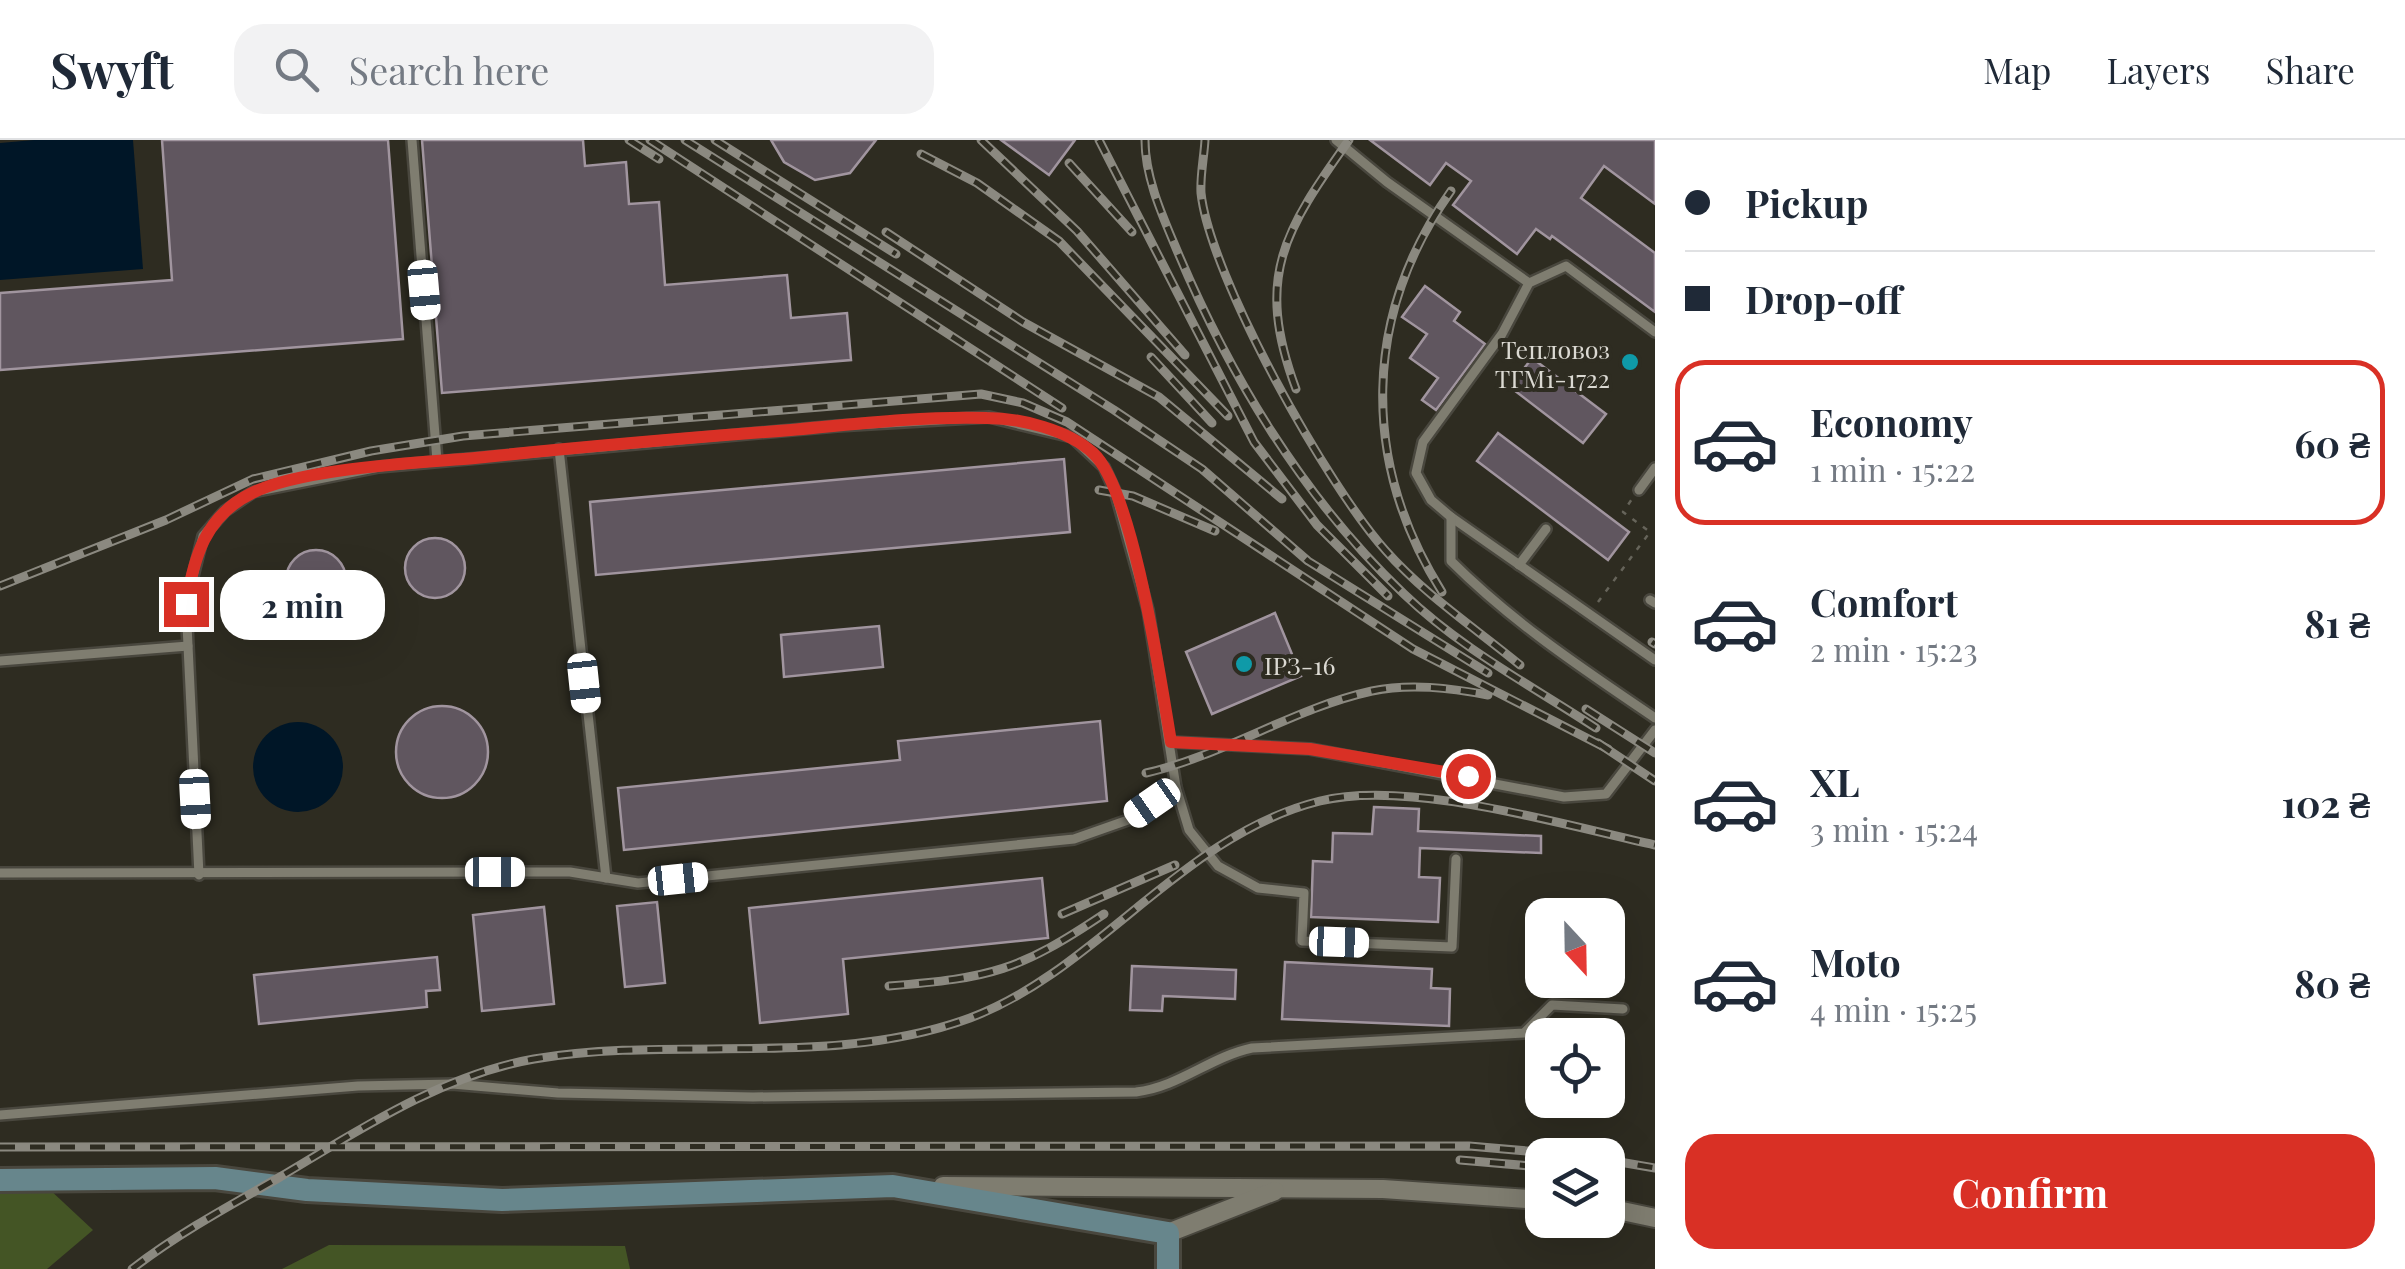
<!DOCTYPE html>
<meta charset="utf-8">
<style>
:root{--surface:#fff;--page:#f2f2f3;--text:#1f2937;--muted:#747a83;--line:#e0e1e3;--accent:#d93025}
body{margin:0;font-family:"Playfair Display",serif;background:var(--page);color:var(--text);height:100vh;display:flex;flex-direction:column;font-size:38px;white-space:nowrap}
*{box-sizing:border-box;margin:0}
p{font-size:32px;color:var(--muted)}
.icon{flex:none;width:55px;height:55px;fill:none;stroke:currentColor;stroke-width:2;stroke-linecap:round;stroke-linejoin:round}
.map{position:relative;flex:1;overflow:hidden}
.details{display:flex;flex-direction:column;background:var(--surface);width:750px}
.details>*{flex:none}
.hud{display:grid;align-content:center;height:220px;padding:0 30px;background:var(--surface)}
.needle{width:65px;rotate:158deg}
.controls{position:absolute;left:1525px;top:758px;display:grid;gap:20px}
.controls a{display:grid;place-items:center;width:100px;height:100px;border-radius:20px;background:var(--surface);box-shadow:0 10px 40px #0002;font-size:50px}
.end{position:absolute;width:45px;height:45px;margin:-22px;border:12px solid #d93025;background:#fff;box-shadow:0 0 0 5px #fff}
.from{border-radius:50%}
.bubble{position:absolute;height:70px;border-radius:30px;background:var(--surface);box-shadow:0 10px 40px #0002;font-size:32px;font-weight:700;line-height:70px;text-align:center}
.car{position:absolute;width:30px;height:60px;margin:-30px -15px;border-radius:12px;box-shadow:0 0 8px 2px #0007;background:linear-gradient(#fff 24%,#345 0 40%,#fff 0 76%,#345 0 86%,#fff 0)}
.hud b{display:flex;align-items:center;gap:35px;height:95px;font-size:38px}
.hud b+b{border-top:2px solid var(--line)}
.hud i{width:25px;height:25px;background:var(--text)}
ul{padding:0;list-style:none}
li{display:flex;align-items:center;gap:30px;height:165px;margin:0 20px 15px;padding:0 10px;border:5px solid transparent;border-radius:30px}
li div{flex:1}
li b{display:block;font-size:38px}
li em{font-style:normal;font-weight:700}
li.on{border-color:var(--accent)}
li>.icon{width:90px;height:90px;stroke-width:1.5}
.cta{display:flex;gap:20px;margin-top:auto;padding:20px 30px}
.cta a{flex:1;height:115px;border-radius:30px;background:var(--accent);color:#fff;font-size:40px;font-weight:700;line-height:115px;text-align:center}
header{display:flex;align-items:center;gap:60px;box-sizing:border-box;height:140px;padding:0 50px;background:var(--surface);border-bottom:2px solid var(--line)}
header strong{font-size:48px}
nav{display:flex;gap:55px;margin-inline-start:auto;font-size:35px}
.search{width:700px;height:90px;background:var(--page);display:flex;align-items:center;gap:25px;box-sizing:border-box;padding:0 35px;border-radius:30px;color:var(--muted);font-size:38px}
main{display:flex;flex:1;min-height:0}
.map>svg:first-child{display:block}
</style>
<header>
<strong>Swyft</strong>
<div class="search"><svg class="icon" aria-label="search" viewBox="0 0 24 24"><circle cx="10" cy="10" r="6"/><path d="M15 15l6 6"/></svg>Search here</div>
<nav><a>Map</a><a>Layers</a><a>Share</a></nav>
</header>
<main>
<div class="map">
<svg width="1655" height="1129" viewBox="0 0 1655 1129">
<rect width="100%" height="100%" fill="#2e2c21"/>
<g fill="#445525">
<polygon points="48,1048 93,1090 47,1129 0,1129 0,1049"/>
<polygon points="329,1105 625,1106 630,1129 282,1129"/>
</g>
<g fill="#001627">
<polygon points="34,0 133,0 143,129 0,140 0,3"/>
<circle cx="298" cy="627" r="45"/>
</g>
<g fill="#60565f" stroke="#a1959f" stroke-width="2.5">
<polygon points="162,0 388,0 403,199 0,230 0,153 172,140"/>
<polygon points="422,0 583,0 585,26 626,22 629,64 659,62 665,145 787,135 791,178 847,173 851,220 442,253"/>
<polygon points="771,0 876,0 850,33 815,40 784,22"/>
<polygon points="1001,0 1075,0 1049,35"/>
<polygon points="1370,0 1655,0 1655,64 1604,26 1581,58 1655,113 1655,172 1552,96 1550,99 1536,89 1517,114 1453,65 1471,41 1446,23 1430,45"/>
<polygon points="1425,146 1460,172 1454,181 1485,204 1436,270 1422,260 1438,238 1410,218 1427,194 1402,177"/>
<polygon points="1532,218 1606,274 1583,303 1510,247"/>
<polygon points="1498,293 1629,392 1608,420 1477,321"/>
<polygon points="1064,319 1070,392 596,435 590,362"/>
<circle cx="435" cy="428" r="30"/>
<circle cx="316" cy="440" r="30"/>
<polygon points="1275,473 1301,536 1212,574 1186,512"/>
<polygon points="879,486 883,527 784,537 781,495"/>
<circle cx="442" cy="612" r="46"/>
<polygon points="1100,581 1107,661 624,710 618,648 900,620 898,601"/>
<polygon points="1374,667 1419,669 1418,691 1541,696 1541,713 1420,708 1419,737 1440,738 1438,782 1311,777 1313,721 1332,722 1333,693 1372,694"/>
<polygon points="1042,738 1048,798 843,819 848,874 760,883 749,768"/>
<polygon points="657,762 665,843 625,847 617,766"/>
<polygon points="544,767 554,864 482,871 473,775"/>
<polygon points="437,817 440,850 426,851 427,867 259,884 254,835"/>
<polygon points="1285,822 1432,829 1431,848 1450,849 1449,886 1282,879"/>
<polygon points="1132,826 1236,830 1235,859 1163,856 1162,871 1130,870"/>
</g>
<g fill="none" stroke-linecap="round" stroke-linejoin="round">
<defs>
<g id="lane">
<polyline points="412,0 437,321"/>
<polyline points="1336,0 1387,42 1529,143"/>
<polyline points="1655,192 1566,126 1529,143 1502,194 1423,302 1416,333 1431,360 1451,377 1655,520"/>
<polyline points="559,309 606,738"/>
<polyline points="1639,350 1655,328"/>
<path d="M1451,377V421C1513,483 1583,529 1655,578"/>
<polyline points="1519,425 1546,389"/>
<polyline points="1650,460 1655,463"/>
<polyline points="0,521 188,506"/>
<polyline points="1171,602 1310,609 1564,657 1606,654 1655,590"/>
<polyline points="0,733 570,732 638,743 1074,699 1128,680 1176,647"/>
<polyline points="199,735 186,464 203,396 225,371 253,352 379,327 837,286 989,277 1072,297 1104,327 1115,351 1148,470 1176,647 1189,690 1218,726 1258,748 1304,753 1302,801 1452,807 1456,719"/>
<path d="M0,975L358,946L452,944L558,953L753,957L1136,952C1179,947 1210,917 1252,908L1524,893L1552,865L1623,869"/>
</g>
<g id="street">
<polyline points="943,1046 1383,1049 1542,1060"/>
<polyline points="1608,1068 1655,1078"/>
<polyline points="1168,1093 1275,1051"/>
</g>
<polyline id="secondary" points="0,1040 215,1038 307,1050 502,1060 893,1046 1168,1093 1168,1129"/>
</defs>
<use href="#lane" stroke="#49473e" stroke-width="14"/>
<use href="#street" stroke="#49473e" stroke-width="22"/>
<use href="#secondary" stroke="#49473e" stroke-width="28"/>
<polyline stroke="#66645a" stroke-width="2.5" stroke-dasharray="5 8" stroke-linecap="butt" points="1598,462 1650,392 1623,372 1632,359"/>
<use href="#lane" stroke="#7f7d70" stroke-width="9"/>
<use href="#street" stroke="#7f7d70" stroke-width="18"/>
<use href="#secondary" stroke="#67868c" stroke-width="22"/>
<defs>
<g id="rail">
<polyline points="629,0 659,19"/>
<polyline points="650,0 1062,268"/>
<polyline points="685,0 1114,270 1202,329 1308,421 1488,533"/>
<polyline points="715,0 896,114"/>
<polyline points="981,0 1077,91 1185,215"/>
<polyline points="1099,0 1254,302 1317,385 1388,456"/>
<path d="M1145,0C1145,37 1162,75 1176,108C1229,235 1304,359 1404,454C1460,508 1532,546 1596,588"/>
<path d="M1205,0C1204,17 1200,36 1201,53C1210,137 1328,347 1386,411C1424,454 1475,488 1520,525"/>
<polyline points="921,14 977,43 1059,101 1228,276"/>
<polyline points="1069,23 1132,92"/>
<polyline points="886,92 1023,182 1159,257 1282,359"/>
<polyline points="1151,217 1212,283"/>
<path d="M1296,249C1254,136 1285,90 1349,0"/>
<polyline points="1099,350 1133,356 1215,391"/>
<polyline points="0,446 166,380 253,339 371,311 463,296 981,254 1023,263 1067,282 1413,509 1608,609"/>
<path d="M1442,452C1361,323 1362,176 1451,51"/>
<polyline points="1652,502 1655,504"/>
<polyline points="1586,569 1655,613"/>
<polyline points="1598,603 1655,641"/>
<path d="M1146,633C1225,615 1294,568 1372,551C1410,543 1450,548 1488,555"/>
<polyline points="1062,774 1175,725"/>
<path d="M889,846C991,838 1019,831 1104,774"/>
<polyline points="0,1007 1469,1006 1574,1015"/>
<polyline points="1460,1020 1542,1027"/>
<polyline points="1608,1020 1655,1028"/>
<path d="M132,1129C179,1093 229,1066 280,1037C359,990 442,935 534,919C678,895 831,929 970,878C1098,830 1182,695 1320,661C1410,639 1563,685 1655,705"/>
</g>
</defs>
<use href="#rail" stroke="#8b8980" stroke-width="9"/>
<use href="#rail" stroke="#2e2c21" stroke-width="5" stroke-dasharray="15" stroke-linecap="butt"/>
</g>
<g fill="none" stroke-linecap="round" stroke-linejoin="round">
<path stroke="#d93025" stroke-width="12" d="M186,464C194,417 205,376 252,353C302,328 417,323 475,318C580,307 686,298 791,290C855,284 922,276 987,278C1021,278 1068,290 1093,313C1133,349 1161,543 1171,602L1310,609L1468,636"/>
</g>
<g fill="#0f9aa8" stroke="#2e2c21" stroke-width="4">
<circle cx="1630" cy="222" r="10"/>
<circle cx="1244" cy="524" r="10"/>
</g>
<g text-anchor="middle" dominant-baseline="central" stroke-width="8" stroke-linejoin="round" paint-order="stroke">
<g font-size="25" fill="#dbd9d2" stroke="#2e2c21" text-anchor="end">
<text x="1610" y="208">Тепловоз<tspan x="1610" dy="29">ТГМ1-1722</tspan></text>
<text x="1264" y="524" text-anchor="start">ІРЗ-16</text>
</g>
</g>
</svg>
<div class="controls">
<a><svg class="needle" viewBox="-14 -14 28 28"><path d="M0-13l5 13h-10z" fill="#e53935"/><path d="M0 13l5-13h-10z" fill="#747a83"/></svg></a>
<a><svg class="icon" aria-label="locate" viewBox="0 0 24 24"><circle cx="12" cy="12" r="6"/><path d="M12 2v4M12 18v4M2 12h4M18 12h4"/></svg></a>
<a><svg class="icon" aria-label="layers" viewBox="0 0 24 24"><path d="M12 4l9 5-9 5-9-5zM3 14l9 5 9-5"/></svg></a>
</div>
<i class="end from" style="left:1468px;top:636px"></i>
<i class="end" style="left:186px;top:464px"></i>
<div class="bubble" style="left:220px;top:430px;width:165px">2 min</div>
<i class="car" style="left:424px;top:150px;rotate:175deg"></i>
<i class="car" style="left:584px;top:543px;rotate:174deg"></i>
<i class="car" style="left:195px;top:659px;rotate:177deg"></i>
<i class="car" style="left:1152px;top:663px;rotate:235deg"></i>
<i class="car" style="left:495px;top:732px;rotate:90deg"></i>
<i class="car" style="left:678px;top:739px;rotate:84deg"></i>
<i class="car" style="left:1339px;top:802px;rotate:92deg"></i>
</div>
<section class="details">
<div class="hud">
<b><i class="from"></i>Pickup</b>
<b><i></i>Drop-off</b>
</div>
<ul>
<li class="on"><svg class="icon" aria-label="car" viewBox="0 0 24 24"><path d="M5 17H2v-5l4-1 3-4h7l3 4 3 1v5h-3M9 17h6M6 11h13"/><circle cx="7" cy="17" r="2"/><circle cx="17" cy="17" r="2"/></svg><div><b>Economy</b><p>1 min · 15:22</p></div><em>60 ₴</em></li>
<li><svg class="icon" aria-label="car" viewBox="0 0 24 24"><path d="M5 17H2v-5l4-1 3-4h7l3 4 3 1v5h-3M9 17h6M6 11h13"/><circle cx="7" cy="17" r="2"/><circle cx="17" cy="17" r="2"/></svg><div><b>Comfort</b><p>2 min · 15:23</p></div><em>81 ₴</em></li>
<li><svg class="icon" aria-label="car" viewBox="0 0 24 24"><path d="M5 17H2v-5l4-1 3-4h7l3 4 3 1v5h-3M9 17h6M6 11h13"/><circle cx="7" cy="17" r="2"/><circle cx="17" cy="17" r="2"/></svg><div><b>XL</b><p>3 min · 15:24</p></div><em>102 ₴</em></li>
<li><svg class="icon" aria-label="car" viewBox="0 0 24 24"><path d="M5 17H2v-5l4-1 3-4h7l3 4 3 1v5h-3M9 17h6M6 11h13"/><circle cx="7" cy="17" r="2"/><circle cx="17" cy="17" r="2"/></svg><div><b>Moto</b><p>4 min · 15:25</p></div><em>80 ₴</em></li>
</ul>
<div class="cta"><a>Confirm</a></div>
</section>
</main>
